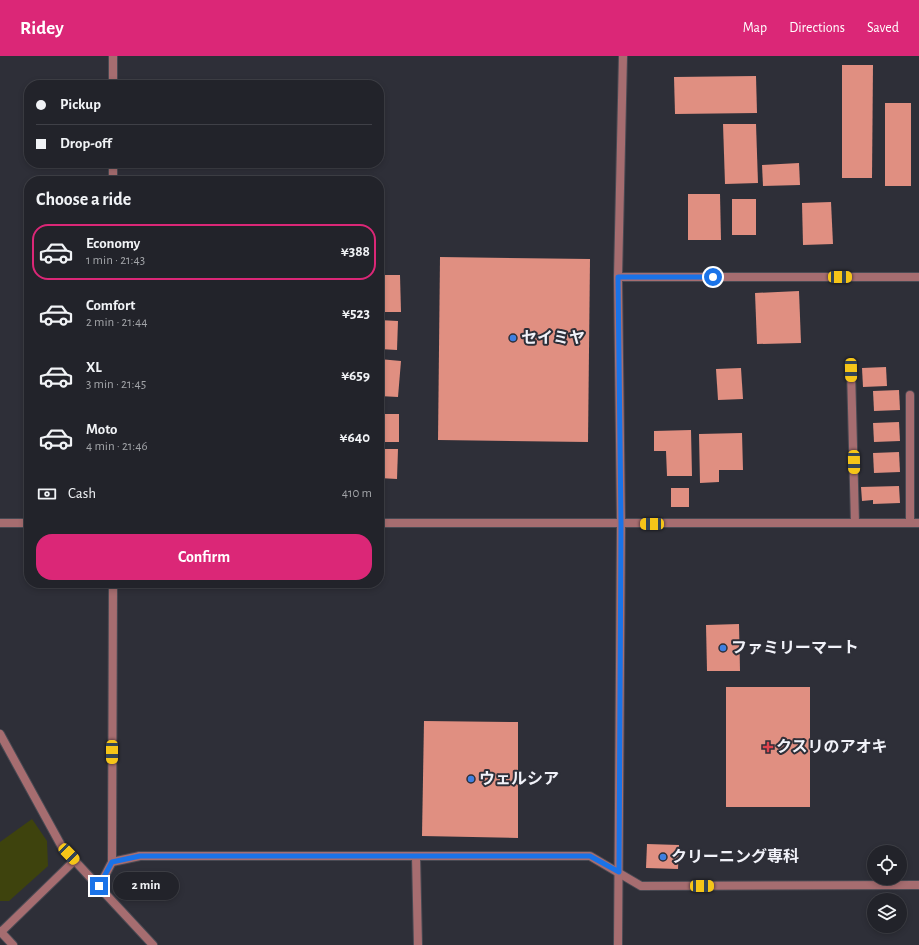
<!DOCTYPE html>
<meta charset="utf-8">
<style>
:root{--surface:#22232a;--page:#2a2b32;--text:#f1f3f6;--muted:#a2a4a8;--line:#3f4047;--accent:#db2777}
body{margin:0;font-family:"Alegreya Sans","Noto Sans JP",sans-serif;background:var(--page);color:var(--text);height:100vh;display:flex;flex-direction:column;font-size:15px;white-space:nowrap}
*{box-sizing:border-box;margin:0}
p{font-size:13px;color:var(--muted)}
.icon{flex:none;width:22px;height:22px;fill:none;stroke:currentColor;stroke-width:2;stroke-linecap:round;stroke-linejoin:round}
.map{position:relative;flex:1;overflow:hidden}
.side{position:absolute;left:24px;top:120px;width:360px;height:412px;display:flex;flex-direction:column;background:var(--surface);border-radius:16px;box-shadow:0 2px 6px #0003,0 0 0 1px var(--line)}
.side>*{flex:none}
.hud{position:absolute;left:24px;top:24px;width:360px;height:88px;border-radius:16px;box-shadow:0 2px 6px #0003,0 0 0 1px var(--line);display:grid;align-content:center;height:88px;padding:0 12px;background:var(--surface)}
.tools{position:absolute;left:867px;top:789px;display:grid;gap:8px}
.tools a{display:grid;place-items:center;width:40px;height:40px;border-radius:50%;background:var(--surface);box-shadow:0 2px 6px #0003,0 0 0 1px var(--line);font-size:20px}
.end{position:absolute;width:18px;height:18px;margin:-9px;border:5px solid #1a73e8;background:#fff;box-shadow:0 0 0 2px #fff}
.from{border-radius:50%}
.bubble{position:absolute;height:28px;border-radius:14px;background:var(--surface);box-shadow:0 2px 6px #0003,0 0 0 1px var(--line);font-size:13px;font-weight:700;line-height:28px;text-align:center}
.car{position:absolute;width:12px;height:24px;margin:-12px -6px;border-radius:5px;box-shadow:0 0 3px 1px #0007;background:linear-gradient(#f5c518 24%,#345 0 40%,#f5c518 0 76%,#345 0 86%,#f5c518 0)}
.hud b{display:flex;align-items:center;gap:14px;height:38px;font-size:15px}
.hud b+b{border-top:1px solid var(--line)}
.hud i{width:10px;height:10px;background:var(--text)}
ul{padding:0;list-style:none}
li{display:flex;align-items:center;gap:12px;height:56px;margin:0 8px 6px;padding:0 4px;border:2px solid transparent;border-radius:16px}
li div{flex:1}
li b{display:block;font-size:15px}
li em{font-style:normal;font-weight:700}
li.selected{border-color:var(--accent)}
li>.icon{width:36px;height:36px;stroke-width:1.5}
h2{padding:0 12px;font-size:18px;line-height:48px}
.pay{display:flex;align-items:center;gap:10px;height:44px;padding:0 12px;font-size:15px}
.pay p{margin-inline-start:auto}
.cta{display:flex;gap:8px;margin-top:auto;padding:8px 12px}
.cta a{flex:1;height:46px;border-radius:16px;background:var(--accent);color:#fff;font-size:16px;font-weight:700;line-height:46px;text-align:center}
header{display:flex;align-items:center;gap:24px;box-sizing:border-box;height:56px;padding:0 20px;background:var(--accent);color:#fff}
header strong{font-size:19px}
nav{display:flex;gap:22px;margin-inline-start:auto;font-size:14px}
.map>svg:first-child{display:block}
</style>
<header>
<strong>Ridey</strong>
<nav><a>Map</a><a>Directions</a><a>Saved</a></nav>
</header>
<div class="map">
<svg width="919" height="889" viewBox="0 0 919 889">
<rect width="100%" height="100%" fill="#2e2f38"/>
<polygon fill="#3e430d" points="32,763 47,785 48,810 9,845 0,845 0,786"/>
<g fill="#e08f81">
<polygon points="842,9 873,9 872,122 842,122"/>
<polygon points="756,20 757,57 675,58 674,21"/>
<rect x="885" y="47" width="26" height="83"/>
<polygon points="723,68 756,68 758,127 725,128"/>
<polygon points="799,107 800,129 763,130 762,109"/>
<polygon points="688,138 720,138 721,184 688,184"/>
<rect x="732" y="143" width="24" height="36"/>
<polygon points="831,146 833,188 803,189 802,147"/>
<polygon points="440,201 590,203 588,386 438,384"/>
<polygon points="379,219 400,219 401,256 379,256"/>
<polygon points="799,235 801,287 757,288 755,237"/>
<polygon points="379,264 398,265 397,294 379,293"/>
<polygon points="379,303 401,305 398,341 379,340"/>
<polygon points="886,311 887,330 863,331 862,312"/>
<polygon points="741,312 743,343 718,344 716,313"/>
<polygon points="899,334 900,354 874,355 873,335"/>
<polygon points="380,358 399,358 399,386 381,386"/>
<polygon points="899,366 900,385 874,386 873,367"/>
<polygon points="691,374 692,420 667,420 666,395 654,395 654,375"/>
<polygon points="742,377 743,414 719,414 719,426 700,427 699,378"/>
<polygon points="379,393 398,393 397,423 379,422"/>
<polygon points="899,396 900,416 874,417 873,397"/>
<polygon points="899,430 900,447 873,448 873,444 862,445 861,431"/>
<rect x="671" y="432" width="18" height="19"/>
<polygon points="739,568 740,615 707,615 706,569"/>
<rect x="726" y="631" width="84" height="120"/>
<polygon points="424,665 518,666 518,782 422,780"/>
<polygon points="647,788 679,789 678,813 646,812"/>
</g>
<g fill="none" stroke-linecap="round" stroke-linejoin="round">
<defs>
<g id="minor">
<polyline points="113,0 113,29"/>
<polyline points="113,107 113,125"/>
<polyline points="618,221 919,221"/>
<polyline points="851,314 855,467"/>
<polyline points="910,339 910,467"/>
<polyline points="0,467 29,467"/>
<polyline points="379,467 919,467"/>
<polyline points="0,678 62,791 153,889"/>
<polyline points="140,800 590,800 641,830 919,829"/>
<polyline points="416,800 418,889"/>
<polyline points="112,806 113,527"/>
<polyline points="0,875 13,889"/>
<polyline points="1,876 75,804"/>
</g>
<g id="tertiary">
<polyline points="99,831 112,806 140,800"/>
<polyline points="618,889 621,468 618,221 623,0"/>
</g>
</defs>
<use href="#minor" stroke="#494a53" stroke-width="10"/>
<use href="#tertiary" stroke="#494a53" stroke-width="10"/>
<use href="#minor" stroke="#a66d70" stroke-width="8"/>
<use href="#tertiary" stroke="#a66d70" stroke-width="8"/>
</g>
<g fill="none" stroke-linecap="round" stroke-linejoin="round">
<polyline stroke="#1a73e8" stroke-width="5" points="99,830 112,806 140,800 590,800 619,816 621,468 618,221 713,221"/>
</g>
<g fill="#3f7fe0" stroke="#2e2f38" stroke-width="1.5">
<circle cx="513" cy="282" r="4"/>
<circle cx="723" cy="592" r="4"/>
<circle cx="471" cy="723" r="4"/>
<circle cx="663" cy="801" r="4"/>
</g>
<path fill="#e0444e" stroke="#2e2f38" stroke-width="1.5" d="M766 685h4v4h4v4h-4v4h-4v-4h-4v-4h4z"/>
<g text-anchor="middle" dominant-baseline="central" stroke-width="4" stroke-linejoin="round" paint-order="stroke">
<g font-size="16" font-weight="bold" fill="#f1f2f9" stroke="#2e2f38" text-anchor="start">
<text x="521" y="282">セイミヤ</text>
<text x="731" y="592">ファミリーマート</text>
<text x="776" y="691">クスリのアオキ</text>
<text x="479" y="723">ウェルシア</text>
<text x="671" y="801">クリーニング専科</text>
</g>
</g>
</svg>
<div class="tools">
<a><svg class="icon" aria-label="locate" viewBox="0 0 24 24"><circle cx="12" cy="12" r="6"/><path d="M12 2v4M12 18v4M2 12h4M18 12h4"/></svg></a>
<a><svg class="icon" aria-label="layers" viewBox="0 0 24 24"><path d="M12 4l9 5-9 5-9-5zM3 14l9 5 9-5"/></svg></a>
</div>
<i class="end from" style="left:713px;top:221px"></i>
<i class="end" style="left:99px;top:830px"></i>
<div class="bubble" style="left:113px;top:816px;width:66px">2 min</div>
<i class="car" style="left:840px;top:221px;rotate:90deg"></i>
<i class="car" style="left:851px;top:314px;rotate:179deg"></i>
<i class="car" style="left:854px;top:406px;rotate:179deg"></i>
<i class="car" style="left:652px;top:468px;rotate:270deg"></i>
<i class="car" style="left:112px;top:696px;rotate:180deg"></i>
<i class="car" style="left:69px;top:798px;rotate:136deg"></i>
<i class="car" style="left:702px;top:830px;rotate:90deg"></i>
<div class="hud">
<b><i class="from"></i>Pickup</b>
<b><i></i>Drop-off</b>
</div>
<section class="side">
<h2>Choose a ride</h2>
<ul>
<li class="selected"><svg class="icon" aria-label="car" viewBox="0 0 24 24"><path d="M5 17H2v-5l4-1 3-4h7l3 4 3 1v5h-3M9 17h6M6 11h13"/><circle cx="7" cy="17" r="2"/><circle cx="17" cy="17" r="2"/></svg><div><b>Economy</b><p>1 min · 21:43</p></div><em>¥388</em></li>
<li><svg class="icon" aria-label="car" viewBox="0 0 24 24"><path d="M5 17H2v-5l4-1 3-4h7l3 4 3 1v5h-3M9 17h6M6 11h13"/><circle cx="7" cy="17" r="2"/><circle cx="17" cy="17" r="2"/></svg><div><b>Comfort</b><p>2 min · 21:44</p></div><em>¥523</em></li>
<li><svg class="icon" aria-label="car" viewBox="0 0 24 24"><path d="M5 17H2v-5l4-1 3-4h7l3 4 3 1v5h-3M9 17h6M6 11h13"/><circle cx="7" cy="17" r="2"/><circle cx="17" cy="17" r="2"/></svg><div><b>XL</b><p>3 min · 21:45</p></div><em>¥659</em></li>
<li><svg class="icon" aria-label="car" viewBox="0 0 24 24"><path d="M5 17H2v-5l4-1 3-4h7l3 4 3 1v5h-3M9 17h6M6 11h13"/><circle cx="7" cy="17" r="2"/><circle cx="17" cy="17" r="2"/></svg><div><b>Moto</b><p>4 min · 21:46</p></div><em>¥640</em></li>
</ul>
<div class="pay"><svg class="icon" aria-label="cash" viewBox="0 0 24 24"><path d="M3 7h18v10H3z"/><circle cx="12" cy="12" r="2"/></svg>Cash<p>410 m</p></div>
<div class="cta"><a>Confirm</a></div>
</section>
</div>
